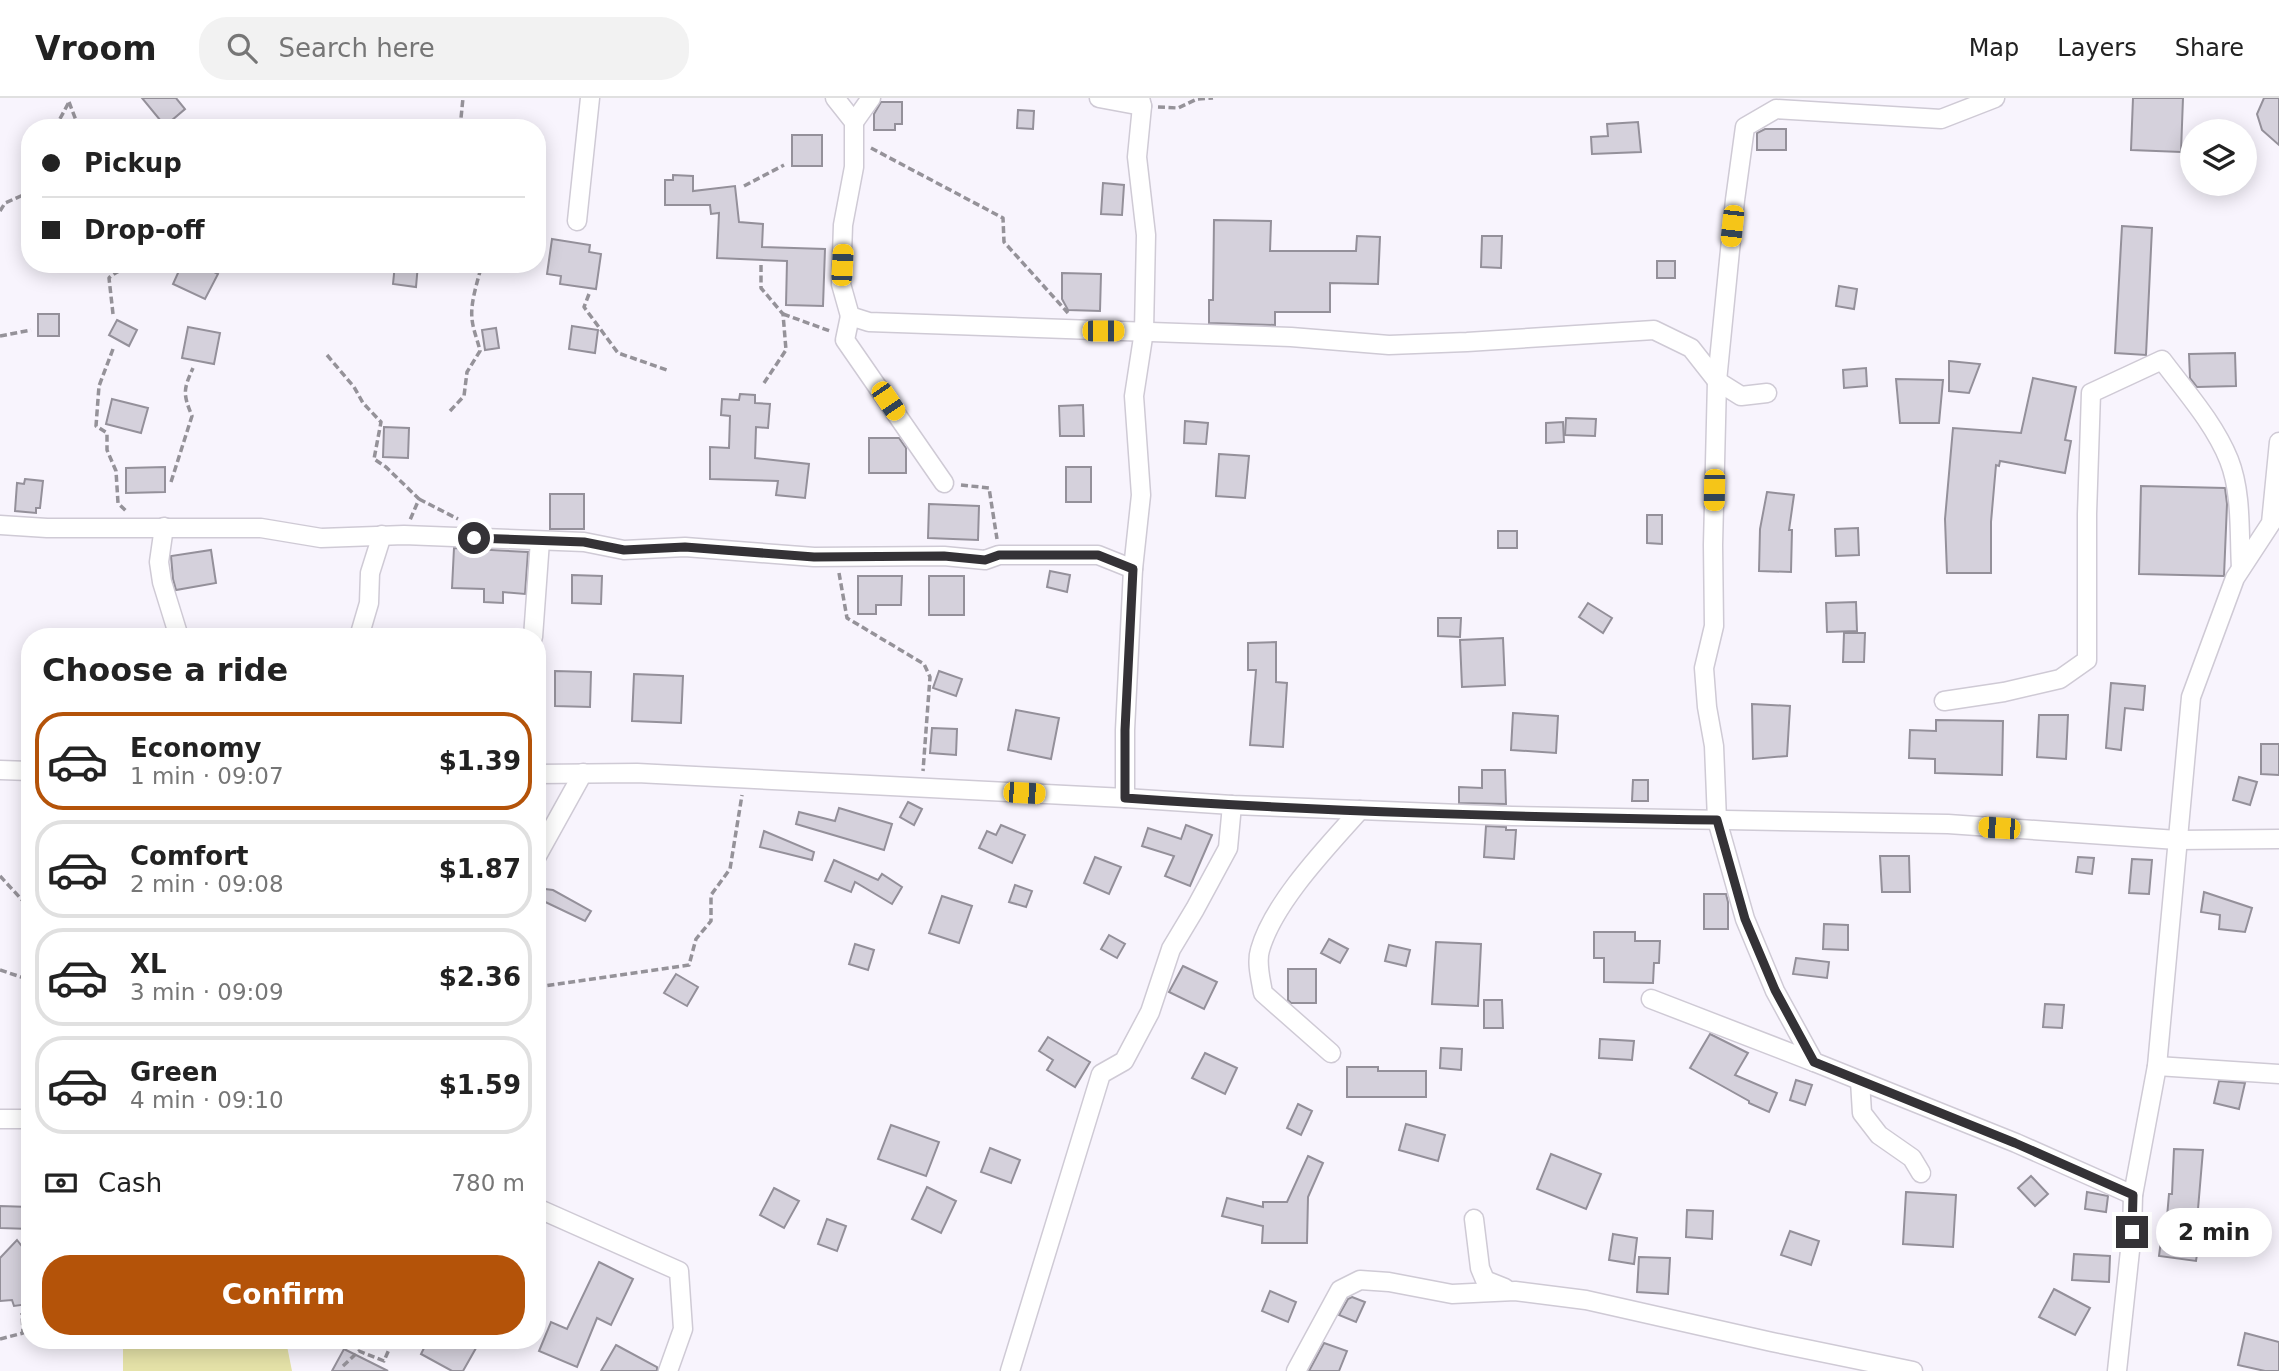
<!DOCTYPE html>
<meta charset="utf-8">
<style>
:root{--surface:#fff;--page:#f2f2f2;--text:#222;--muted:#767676;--line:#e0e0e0;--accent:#b45309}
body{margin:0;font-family:"DejaVu Sans",sans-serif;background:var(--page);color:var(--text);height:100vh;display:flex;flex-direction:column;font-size:26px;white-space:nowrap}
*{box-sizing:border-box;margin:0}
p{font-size:23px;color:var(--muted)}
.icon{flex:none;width:38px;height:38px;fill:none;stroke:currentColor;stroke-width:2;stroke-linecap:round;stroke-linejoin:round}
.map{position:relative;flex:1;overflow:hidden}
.panel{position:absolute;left:21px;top:530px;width:525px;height:721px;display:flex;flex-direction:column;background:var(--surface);border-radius:28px;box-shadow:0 4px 18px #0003}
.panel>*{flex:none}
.hud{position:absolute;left:21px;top:21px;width:525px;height:154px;border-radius:28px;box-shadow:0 4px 18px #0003;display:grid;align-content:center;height:154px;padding:0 21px;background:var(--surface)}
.tools{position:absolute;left:2180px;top:21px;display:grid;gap:14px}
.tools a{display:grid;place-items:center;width:77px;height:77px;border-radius:50%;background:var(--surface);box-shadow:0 4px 18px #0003;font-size:35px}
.end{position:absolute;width:32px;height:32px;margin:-16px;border:9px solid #343236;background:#fff;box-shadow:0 0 0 4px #fff}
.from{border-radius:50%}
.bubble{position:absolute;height:49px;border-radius:24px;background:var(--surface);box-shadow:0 4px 18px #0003;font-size:23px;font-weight:700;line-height:49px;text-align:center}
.car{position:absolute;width:21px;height:42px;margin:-21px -10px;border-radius:9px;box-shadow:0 0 5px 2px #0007;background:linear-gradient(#f5c518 24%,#345 0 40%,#f5c518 0 76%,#345 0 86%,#f5c518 0)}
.hud b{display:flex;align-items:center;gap:24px;height:66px;font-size:26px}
.hud b+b{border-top:2px solid var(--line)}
.hud i{width:18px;height:18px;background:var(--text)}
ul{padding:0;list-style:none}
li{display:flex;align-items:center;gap:21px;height:98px;margin:0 14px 10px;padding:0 7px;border:4px solid var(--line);border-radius:28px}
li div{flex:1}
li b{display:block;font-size:26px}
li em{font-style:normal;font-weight:700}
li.active{border-color:var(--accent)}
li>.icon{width:63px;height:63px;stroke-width:1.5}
h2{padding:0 21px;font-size:32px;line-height:84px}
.pay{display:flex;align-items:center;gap:18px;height:77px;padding:0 21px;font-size:26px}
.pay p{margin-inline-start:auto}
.cta{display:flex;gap:14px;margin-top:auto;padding:14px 21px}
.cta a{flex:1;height:80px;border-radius:28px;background:var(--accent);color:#fff;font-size:28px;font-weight:700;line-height:80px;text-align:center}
header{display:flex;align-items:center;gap:42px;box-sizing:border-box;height:98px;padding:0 35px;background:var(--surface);border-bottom:2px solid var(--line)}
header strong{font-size:33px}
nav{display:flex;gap:38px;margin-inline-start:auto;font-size:24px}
.search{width:490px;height:63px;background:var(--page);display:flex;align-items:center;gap:18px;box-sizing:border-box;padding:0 24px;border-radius:28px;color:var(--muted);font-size:26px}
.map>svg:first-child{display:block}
</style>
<header>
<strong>Vroom</strong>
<div class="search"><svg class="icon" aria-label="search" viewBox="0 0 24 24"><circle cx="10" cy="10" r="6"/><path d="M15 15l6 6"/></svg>Search here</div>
<nav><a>Map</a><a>Layers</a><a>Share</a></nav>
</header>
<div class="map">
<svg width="2279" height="1273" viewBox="0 0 2279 1273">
<rect width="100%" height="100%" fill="#f8f4fd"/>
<polygon fill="#e5e2a8" points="136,1243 286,1243 292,1273 123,1273 123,1247"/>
<g fill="#d5d1dc" stroke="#94909a" stroke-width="2">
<polygon points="142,0 176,0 185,11 165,28"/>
<polygon points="2133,0 2183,0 2181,54 2131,52"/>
<polygon points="2264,0 2279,0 2279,47 2262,32 2257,16"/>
<polygon points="881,4 902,4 902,26 895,26 895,32 874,32 874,16"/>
<polygon points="1018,12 1034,13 1033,31 1017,30"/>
<polygon points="1638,24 1641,54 1592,56 1591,39 1608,38 1607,26"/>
<polygon points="1765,31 1786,31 1786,52 1757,52 1757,35"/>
<rect x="792" y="37" width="30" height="31"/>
<polygon points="673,77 693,78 693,93 735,88 739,124 763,126 762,149 825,151 823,208 786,207 787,163 717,160 719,115 711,116 710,107 665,107 665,82 673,82"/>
<polygon points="1103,85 1124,87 1122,117 1101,116"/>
<polygon points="1214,122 1271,123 1270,153 1356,153 1357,138 1380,139 1378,186 1330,185 1330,214 1275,214 1275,227 1209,225 1209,202 1213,202"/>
<polygon points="2122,128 2152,130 2146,257 2115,255"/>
<polygon points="1482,138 1502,138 1501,170 1481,169"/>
<polygon points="552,141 590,147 589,154 601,156 596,191 560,186 561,178 547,176"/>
<rect x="1657" y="163" width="18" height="17"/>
<polygon points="182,166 199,166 218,176 205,201 173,186"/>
<polygon points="395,166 418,166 416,189 393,186"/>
<polygon points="1062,175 1101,176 1100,213 1068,212 1062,201"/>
<polygon points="1839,188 1857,191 1854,211 1836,208"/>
<rect x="38" y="216" width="21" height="22"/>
<polygon points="117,222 137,232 129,248 109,237"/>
<polygon points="572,228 598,232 595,255 569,251"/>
<polygon points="188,229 220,235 214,266 182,260"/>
<polygon points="496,230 499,250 485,252 482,232"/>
<polygon points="2235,255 2236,288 2197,289 2190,280 2189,256"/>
<polygon points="1949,263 1980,266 1969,295 1949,293"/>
<polygon points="1866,270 1867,288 1844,290 1843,272"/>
<polygon points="2033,280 2076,289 2065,342 2071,343 2065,375 2000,363 1999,368 1996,367 1991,424 1991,475 1947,475 1945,421 1953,330 2021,335"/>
<polygon points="1896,281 1943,282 1939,325 1900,325"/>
<polygon points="740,296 755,297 755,305 770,306 768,330 756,329 755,360 809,366 805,400 776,397 778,383 710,381 710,349 729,350 730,318 721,317 722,301 739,302"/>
<polygon points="112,301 148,310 141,335 106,326"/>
<polygon points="1083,307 1084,338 1060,338 1059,308"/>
<polygon points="1566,320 1596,321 1595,338 1565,337"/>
<polygon points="1185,323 1208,325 1206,346 1184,345"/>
<polygon points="1563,324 1564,344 1546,345 1546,325"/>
<polygon points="384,329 409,330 408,360 383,359"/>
<polygon points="869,340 899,340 906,350 906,375 869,375"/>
<polygon points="1219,356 1249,358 1245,400 1216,398"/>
<polygon points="165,369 165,394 126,395 126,370"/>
<rect x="1066" y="369" width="25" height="35"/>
<polygon points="25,381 43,383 40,410 36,410 36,415 15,413 17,385 24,386"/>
<polygon points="2141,388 2225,390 2227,406 2224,478 2139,476"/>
<polygon points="1767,394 1794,397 1789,432 1792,432 1791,474 1759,473 1760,431"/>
<rect x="550" y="396" width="34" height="35"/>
<polygon points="929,406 979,408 978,442 928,440"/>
<polygon points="1647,417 1662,417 1662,446 1647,445"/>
<polygon points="1858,430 1859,457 1836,458 1835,431"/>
<rect x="1498" y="433" width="19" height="17"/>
<polygon points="454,450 528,454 525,496 503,494 503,505 484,504 484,491 452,490"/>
<polygon points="211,452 216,485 176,492 173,481 171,458"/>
<polygon points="1050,473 1070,477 1067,494 1047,489"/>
<polygon points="572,477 602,478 601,506 572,505"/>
<polygon points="858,478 902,478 901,507 876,507 876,516 858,516"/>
<rect x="929" y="478" width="35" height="39"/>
<polygon points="1856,504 1857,533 1827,534 1826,505"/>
<polygon points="1588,505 1612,520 1603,535 1579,519"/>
<polygon points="1438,520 1461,520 1460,539 1438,538"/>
<polygon points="1844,535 1865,535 1864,564 1843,564"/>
<polygon points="1503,540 1505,587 1462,589 1460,542"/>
<polygon points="1276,544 1276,584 1287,585 1283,649 1250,647 1256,572 1248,572 1248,545"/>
<polygon points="555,573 591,574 590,609 555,608"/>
<polygon points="939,573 962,581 956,598 933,590"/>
<polygon points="634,576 683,578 681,625 632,623"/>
<polygon points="2111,585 2145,588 2143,612 2125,610 2121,652 2106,650"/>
<polygon points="1752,606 1790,608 1787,658 1753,661"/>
<polygon points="1016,612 1059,620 1051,661 1008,652"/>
<polygon points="1513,615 1558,618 1556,655 1511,652"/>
<polygon points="2039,617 2068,617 2066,661 2037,659"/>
<polygon points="1936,622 2003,623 2002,677 1935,675 1935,661 1909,660 1910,632 1936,633"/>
<polygon points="932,630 957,631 956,657 930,655"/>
<polygon points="2261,646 2279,646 2279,677 2261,676"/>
<polygon points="1482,672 1505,672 1506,706 1459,705 1459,689 1482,690"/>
<polygon points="2239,679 2257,684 2250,707 2233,702"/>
<polygon points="1633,682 1648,682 1648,703 1632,703"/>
<polygon points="908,704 922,711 914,727 900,719"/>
<polygon points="839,710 892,726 884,752 796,726 799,714 835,723"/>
<polygon points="1001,727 1025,737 1012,765 979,750 987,733 996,737"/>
<polygon points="1186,727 1212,737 1190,788 1165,778 1174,758 1142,748 1148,730 1181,741"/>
<polygon points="1486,728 1506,729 1506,732 1516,732 1514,761 1484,759"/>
<polygon points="764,733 814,754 812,762 760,749"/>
<polygon points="1880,758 1909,758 1910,794 1882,794"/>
<polygon points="1095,759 1121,769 1109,796 1084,785"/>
<polygon points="2078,759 2094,760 2092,776 2076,774"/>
<polygon points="2132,761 2152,762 2149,796 2129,795"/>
<polygon points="834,762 878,782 882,776 902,789 892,806 855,784 851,794 825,783"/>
<polygon points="1015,787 1032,793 1026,809 1009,804"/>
<polygon points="537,790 553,792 591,813 585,823 537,800"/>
<polygon points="2204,794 2252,810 2245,834 2219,831 2220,817 2201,814"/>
<polygon points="1704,796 1726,796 1728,804 1728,831 1704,831"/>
<polygon points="942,798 972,808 959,845 929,835"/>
<polygon points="1824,826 1848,827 1848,852 1823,851"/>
<polygon points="1594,834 1635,834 1635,843 1660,843 1659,865 1654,865 1653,885 1604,884 1604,860 1594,860"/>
<polygon points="1109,837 1125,846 1117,860 1101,851"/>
<polygon points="1329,841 1348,851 1340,865 1321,855"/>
<polygon points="1436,844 1481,846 1478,908 1432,906"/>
<polygon points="855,846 874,852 868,872 849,866"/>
<polygon points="1389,847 1410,852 1406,868 1385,863"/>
<polygon points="1796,860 1829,864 1827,880 1793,876"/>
<polygon points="1183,868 1217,884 1204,911 1169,894"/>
<polygon points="1288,871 1316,871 1316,905 1291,905 1288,902"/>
<polygon points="676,876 698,889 687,908 664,895"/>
<polygon points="1484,902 1502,902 1503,930 1484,930"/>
<polygon points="2045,906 2064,907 2062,930 2043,929"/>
<polygon points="1710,936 1748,955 1735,977 1777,995 1769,1014 1749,1005 1749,1003 1690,970"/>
<polygon points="1048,939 1090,964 1075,989 1047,972 1053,962 1039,953"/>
<polygon points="1600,941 1634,943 1632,962 1599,960"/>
<polygon points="1441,950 1462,951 1461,972 1440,970"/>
<polygon points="1205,955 1237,970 1225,996 1192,980"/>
<polygon points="1347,969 1378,969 1378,973 1426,973 1426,999 1347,999"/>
<polygon points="1796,982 1812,987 1805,1007 1790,1002"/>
<polygon points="2219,983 2245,985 2239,1011 2214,1005"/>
<polygon points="1298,1006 1312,1013 1301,1037 1287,1030"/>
<polygon points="1406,1026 1445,1037 1438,1063 1399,1052"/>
<polygon points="891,1027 939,1044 926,1078 878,1061"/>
<polygon points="990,1050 1020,1062 1011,1085 981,1074"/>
<polygon points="2174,1051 2203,1052 2197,1123 2202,1124 2196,1163 2159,1158 2164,1119 2167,1119 2169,1096 2172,1096"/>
<polygon points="1551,1056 1601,1076 1586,1111 1537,1091"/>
<polygon points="1308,1058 1323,1065 1308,1099 1307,1145 1262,1145 1263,1128 1222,1118 1227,1100 1263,1109 1263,1104 1287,1104"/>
<polygon points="2031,1078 2048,1096 2035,1108 2018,1090"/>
<polygon points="927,1089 956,1103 941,1135 912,1121"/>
<polygon points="774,1090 799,1103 784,1130 760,1117"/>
<polygon points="1906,1094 1956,1097 1953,1149 1903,1146"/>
<polygon points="2087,1094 2108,1098 2106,1114 2085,1111"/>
<polygon points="0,1108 30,1109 30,1131 0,1130"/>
<polygon points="1687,1112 1713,1113 1712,1141 1686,1139"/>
<polygon points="827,1121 846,1128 837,1153 818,1146"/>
<polygon points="1790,1133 1819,1143 1811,1167 1781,1157"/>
<polygon points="1613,1136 1637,1140 1634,1166 1609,1162"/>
<polygon points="17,1142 24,1151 29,1206 14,1208 12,1202 0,1203 0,1160"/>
<polygon points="2074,1156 2110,1158 2109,1184 2072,1182"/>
<polygon points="1639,1159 1670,1160 1668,1196 1637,1194"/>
<polygon points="599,1164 633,1181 611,1227 597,1220 577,1269 539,1253 551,1224 567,1231"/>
<polygon points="2054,1191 2090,1210 2075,1237 2039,1219"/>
<polygon points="1270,1193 1296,1204 1288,1224 1262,1213"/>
<polygon points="1352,1199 1365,1204 1356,1224 1339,1217 1348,1201"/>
<polygon points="2245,1235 2279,1244 2279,1273 2265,1273 2238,1267"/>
<polygon points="428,1242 462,1242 476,1250 463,1273 452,1273 421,1256"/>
<polygon points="1324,1245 1347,1253 1339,1273 1309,1273"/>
<polygon points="616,1247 657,1269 657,1273 601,1273"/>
<polygon points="344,1251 388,1273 332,1273"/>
</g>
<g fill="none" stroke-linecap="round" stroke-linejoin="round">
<defs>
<g id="minor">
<polyline points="835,0 854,24 854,69 843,127 841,186 850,218 869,224 1291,239 1389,247 1467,244 1654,232 1691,250 1717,283 1741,298 1767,295"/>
<polyline points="1099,0 1142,8"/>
<polyline points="1995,0 1941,21 1776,11 1745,29 1735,102 1717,283 1713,447 1714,528 1704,570 1707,609 1714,648 1717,722 1745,821 1775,893 1814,964 2016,1045 2133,1097"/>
<polyline points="854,24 871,0"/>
<polyline points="577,123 590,0"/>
<polyline points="850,218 845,242 944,385"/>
<polyline points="0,427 47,430 261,430 321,440 404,437 584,444 624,452 685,449 814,459 944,458 985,462 999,457 1098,457 1133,471 1125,632 1125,700"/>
<polyline points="164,429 159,464 162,484 179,539"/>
<polyline points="1133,471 1141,397 1134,298 1144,233 1146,137 1137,59 1142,8 1140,0"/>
<polyline points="359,539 369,505 370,475 382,437"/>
<polyline points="533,539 540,443"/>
<path d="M1944,603L2004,594L2060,581L2087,562V416L2091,295L2162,262C2186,294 2214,325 2229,362C2242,395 2239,435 2241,470"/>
<polyline points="0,672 30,673"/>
<polyline points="537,676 637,675 1125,700 1232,707 1512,718 1948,726 2177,742 2279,741"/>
<polyline points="537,758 583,675"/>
<polyline points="1651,901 1814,964"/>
<path d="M1331,955L1263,895C1261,882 1256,865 1260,852C1273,805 1327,749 1360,712"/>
<polyline points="2157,968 2279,976"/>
<polyline points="1860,983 1862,1015 1879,1037 1912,1060 1921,1075"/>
<polyline points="0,1021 30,1021"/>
<polyline points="537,1110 679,1173 683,1231 668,1273"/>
<polyline points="1474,1121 1480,1170 1485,1182 1505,1190"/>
<polyline points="1010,1273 1101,976 1124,963 1150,914 1171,851 1195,811 1228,750 1232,707"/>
<polyline points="1296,1273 1340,1192 1360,1182 1389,1184 1452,1196 1515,1193 1586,1202 1772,1244 1913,1273"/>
<polyline points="2117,1273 2132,1134 2133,1097 2157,968 2191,599 2235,480 2271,425 2279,344"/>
</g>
</defs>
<use href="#minor" stroke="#cfcad5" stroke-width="21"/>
<g stroke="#959299" stroke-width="3.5" stroke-dasharray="7 3.5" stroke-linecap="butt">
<polyline points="69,4 79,30"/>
<polyline points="1158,9 1178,10 1197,1 1213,0"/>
<polyline points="55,30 69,4"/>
<polyline points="460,30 463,0"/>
<polyline points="871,50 1003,120 1004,144 1068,215"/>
<polyline points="744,88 784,67"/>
<polyline points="0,113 5,105 30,94"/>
<polyline points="761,167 761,190 783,216 786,252 764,285"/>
<polyline points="589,196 584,209 618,255 667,272"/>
<path d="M113,216L109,180C122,167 146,167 163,169L164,166"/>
<polyline points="783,216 830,233"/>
<polyline points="0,238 31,232"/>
<polyline points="113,251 99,288 96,328 107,335 107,352 116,373 118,405 126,413"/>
<polyline points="327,257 354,289 363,305 381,324 374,361 386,369 419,401 410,422"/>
<path d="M450,313L464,298L467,274L480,253C478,243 473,232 472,221C470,205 478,182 482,166"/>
<path d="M171,384L192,318C183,296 183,292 193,270"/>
<polyline points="961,387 989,390 997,441"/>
<polyline points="419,401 458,421"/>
<polyline points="839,475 847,520 924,566 930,579 923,673"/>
<polyline points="0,778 24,804 24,856 30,864"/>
<polyline points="0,872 30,882"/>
<polyline points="537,889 689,867 696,841 711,823 711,797 730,771 742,697"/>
<polyline points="0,1241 23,1235 22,1215"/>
<polyline points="343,1268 359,1253 384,1263 393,1242"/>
</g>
<use href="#minor" stroke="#fff" stroke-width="18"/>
</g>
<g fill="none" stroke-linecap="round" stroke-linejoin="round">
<path stroke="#343236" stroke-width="9" d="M474,440L584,444L624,452L685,449L814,459L944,458L985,462L999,457H1098L1133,471L1125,632V700C1322,714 1520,719 1717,722L1745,821L1775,892L1814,964L2015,1045L2133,1097L2132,1134"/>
</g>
</svg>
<div class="tools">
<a><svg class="icon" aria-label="layers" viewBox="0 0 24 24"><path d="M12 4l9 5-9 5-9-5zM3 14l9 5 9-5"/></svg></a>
</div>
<i class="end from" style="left:474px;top:440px"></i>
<i class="end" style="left:2132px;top:1134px"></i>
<div class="bubble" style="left:2156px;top:1110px;width:116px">2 min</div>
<i class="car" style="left:1732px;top:128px;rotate:186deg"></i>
<i class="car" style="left:842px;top:167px;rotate:3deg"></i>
<i class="car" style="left:1103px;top:233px;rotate:90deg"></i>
<i class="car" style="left:888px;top:303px;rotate:146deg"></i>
<i class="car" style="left:1714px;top:392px;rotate:181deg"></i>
<i class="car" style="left:1024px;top:695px;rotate:93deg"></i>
<i class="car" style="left:1999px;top:730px;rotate:274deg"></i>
<div class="hud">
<b><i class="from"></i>Pickup</b>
<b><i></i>Drop-off</b>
</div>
<section class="panel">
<h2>Choose a ride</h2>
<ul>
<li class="active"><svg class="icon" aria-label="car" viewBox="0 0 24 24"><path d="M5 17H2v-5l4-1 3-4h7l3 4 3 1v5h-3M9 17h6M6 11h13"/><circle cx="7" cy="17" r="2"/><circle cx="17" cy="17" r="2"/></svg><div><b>Economy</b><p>1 min · 09:07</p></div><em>$1.39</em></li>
<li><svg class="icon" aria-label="car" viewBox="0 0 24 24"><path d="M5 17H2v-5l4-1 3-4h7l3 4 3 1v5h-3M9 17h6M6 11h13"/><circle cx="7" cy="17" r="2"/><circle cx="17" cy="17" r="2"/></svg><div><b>Comfort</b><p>2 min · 09:08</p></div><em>$1.87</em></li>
<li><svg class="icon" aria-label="car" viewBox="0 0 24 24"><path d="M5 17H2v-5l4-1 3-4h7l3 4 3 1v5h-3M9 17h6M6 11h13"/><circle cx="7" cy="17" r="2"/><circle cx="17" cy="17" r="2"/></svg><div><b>XL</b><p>3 min · 09:09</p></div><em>$2.36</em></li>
<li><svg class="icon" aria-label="car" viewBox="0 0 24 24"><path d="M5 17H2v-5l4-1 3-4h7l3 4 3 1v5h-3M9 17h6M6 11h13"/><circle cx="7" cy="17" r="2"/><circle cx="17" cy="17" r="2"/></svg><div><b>Green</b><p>4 min · 09:10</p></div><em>$1.59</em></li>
</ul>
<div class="pay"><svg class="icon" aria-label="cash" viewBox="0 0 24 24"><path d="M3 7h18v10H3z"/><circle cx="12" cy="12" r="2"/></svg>Cash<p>780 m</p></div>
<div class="cta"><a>Confirm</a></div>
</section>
</div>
